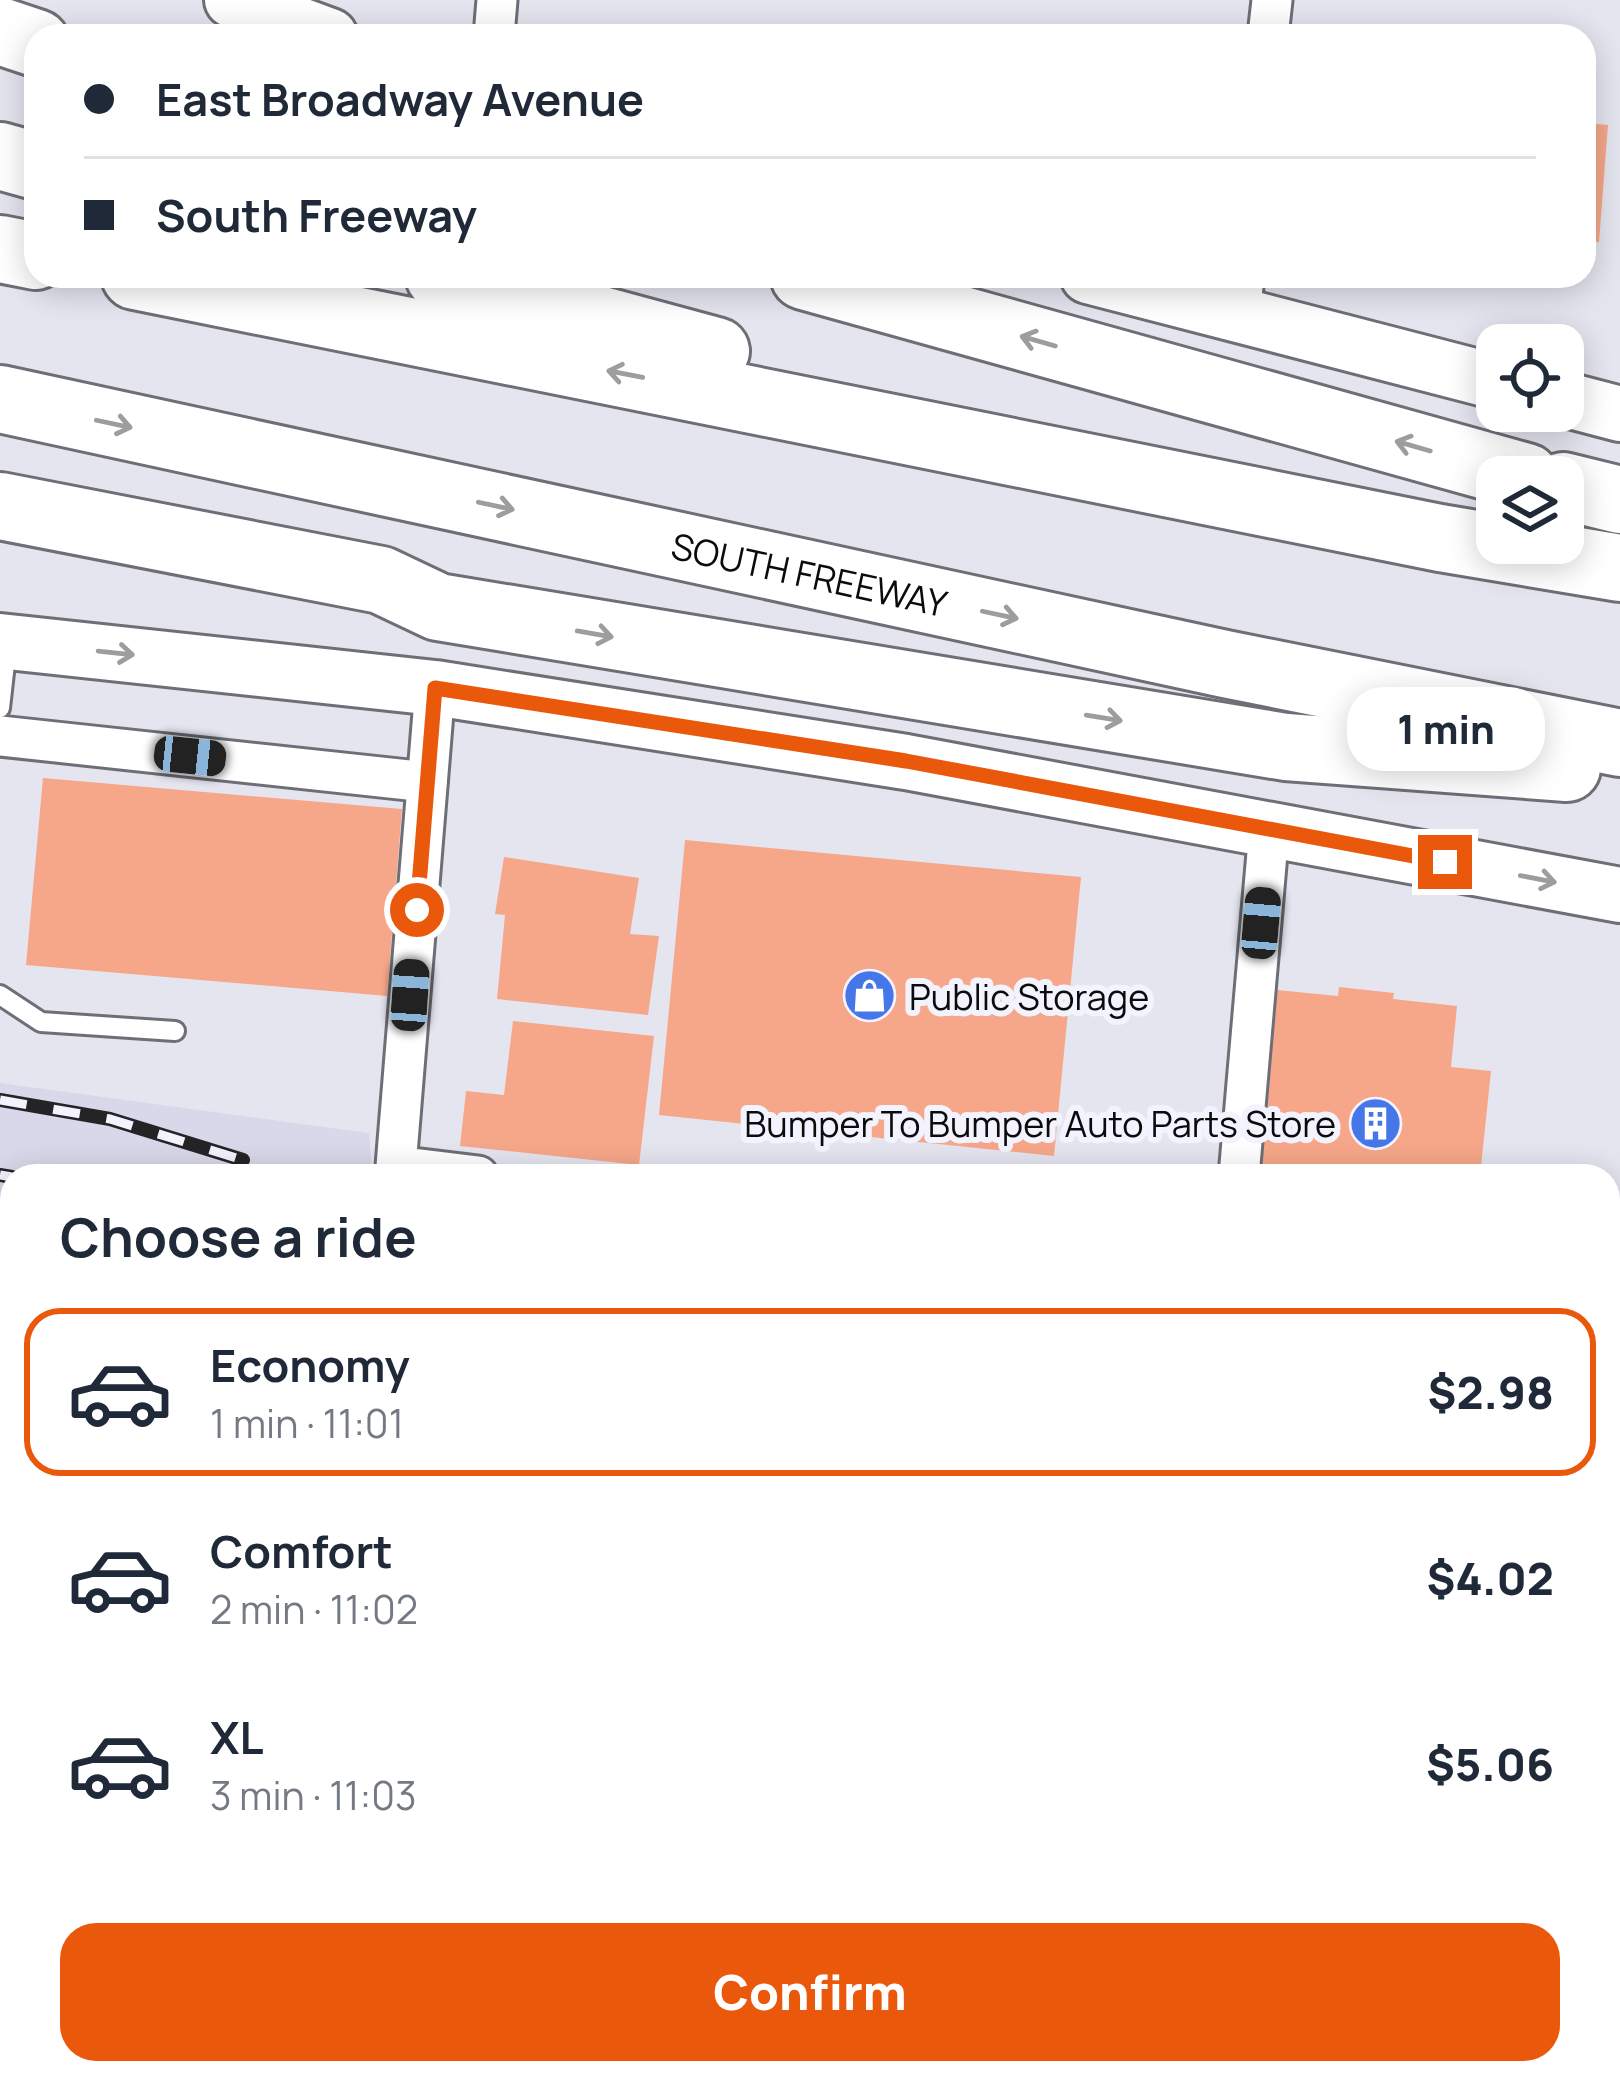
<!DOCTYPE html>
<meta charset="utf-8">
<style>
:root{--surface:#fff;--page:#f6f6f7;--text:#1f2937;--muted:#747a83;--line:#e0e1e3;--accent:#ea580c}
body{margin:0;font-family:Manrope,sans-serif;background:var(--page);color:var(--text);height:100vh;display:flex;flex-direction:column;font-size:45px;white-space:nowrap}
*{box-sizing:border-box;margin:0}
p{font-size:39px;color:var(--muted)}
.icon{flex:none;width:66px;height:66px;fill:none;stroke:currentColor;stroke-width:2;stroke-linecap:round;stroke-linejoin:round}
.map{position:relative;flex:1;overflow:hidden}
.side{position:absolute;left:0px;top:1164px;width:1620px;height:921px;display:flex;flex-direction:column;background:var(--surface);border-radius:36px 36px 0 0;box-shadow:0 6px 30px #0003}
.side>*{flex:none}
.guide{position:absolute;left:24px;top:24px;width:1572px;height:264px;border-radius:36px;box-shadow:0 6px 30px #0003;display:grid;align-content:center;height:264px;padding:0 60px;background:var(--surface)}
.fabs{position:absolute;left:1476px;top:324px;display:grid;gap:24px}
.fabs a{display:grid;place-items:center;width:108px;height:108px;border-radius:24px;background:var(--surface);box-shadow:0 6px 30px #0003;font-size:60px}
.end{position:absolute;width:54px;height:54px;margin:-27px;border:15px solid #ea580c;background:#fff;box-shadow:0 0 0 6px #fff}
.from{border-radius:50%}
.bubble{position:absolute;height:84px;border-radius:36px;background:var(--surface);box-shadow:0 6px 30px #0003;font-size:39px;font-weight:800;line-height:84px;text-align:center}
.car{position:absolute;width:36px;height:72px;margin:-36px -18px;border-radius:15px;box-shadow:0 0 9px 3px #0007;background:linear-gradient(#222 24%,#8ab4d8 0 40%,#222 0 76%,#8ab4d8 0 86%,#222 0)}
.guide b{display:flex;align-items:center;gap:42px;height:114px;font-size:45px}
.guide b+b{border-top:3px solid var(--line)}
.guide i{width:30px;height:30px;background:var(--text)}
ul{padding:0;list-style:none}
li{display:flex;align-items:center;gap:36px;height:168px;margin:0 24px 18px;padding:0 36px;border:6px solid transparent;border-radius:36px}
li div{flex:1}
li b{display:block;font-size:45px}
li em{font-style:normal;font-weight:800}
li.active{border-color:var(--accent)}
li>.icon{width:108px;height:108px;stroke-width:1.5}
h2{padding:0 60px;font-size:54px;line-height:144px}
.primary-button{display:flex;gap:24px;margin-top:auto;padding:24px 60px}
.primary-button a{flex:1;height:138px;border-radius:36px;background:var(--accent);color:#fff;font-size:48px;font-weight:800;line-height:138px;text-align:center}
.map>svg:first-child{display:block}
</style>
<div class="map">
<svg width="1620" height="2083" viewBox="0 0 1620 2083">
<rect width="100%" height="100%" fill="#e5e5f0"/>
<g fill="#d8d8ea">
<polygon points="0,1083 369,1133 372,1174 380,1176 12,1176 12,1304 0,1301"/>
<polygon points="1608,1358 1620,1360 1620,1745 1608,1741"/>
</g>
<g fill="#f7a789">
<polygon points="1584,123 1608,125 1599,242 1584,241"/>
<polygon points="43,778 402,809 387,996 26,965"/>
<polygon points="685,840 1081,877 1054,1156 659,1115"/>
<polygon points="504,857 639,878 630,934 659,936 648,1015 497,999 505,915 495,914"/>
<polygon points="1339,987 1394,993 1393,999 1457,1006 1451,1067 1491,1071 1480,1176 1259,1176 1277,990 1338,996"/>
<polygon points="513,1021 654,1036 639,1165 460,1146 466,1091 504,1095"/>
<polygon points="0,1586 12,1587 12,1788 0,1786"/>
<polygon points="0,1975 12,1976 12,2073 264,2073 263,2083 0,2083"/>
</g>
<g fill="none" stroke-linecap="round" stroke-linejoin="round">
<defs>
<g id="lane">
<polyline points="0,708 7,646"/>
<polyline points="0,995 41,1022 175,1031"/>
<polyline points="0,1955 12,1957"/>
<polyline points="1608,1989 1620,1990"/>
<polyline points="504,2083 505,2073"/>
<polyline points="1553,2083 1554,2073"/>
</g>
<g id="street">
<polyline points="494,36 497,0"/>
<polyline points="1268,36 1272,0"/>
<polyline points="1240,317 1244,276"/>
<polyline points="435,688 396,1166 478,1176"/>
<polyline points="0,736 427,782"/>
<polyline points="1239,1176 1269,830"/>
<polyline points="1608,1323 1620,1325"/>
<polyline points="0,1836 12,1837"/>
<polyline points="335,2083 336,2073"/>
</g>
<g id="secondary">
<polyline points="232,0 330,36"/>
<polyline points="1088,276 1497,382"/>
<polyline points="1563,399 1620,414"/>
<polyline points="0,641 435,688 906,762 1620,895"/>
</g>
<g id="highway">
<polyline points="0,31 36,43"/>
<polyline points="0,156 36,166"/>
<polyline points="0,249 36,256"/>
<polyline points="135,276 1440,538 1620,568"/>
<polyline points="439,276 716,351"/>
<polyline points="804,276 1526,477"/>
<path id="s1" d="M0,399L1225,664L1620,743"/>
<polyline points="1563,486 1620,500"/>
<polyline points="0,506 381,580 438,607 1286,747 1567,768"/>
</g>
</defs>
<use href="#lane" stroke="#6e6e77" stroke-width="24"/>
<use href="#street" stroke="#6e6e77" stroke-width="45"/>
<use href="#secondary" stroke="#6e6e77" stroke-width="60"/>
<use href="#highway" stroke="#6e6e77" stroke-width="72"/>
<use href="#lane" stroke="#fff" stroke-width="18"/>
<use href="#street" stroke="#fff" stroke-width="39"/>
<use href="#secondary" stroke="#fff" stroke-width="54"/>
<use href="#highway" stroke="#fff" stroke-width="66"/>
<defs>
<g id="rail">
<polyline points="0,1100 110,1119 243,1160"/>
<polyline points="0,1175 12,1177"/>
<polyline points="0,1210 12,1212"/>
<polyline points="0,1249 12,1250"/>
<polyline points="1608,1399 1620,1401"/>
<polyline points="1608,1433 1620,1435"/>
<polyline points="1608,1627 1620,1632"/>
<polyline points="1608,1675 1620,1679"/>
</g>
</defs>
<use href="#rail" stroke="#242427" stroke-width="14"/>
<use href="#rail" stroke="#f3f3fd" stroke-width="9" stroke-dasharray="27" stroke-linecap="butt"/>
</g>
<defs><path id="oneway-shaft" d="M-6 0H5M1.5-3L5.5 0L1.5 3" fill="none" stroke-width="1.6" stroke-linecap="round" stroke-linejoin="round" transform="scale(3)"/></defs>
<g stroke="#9d9d9f">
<use href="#oneway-shaft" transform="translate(1038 341) rotate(-164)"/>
<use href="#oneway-shaft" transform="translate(625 374) rotate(-169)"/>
<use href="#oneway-shaft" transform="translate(114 424) rotate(12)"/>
<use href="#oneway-shaft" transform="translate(1413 446) rotate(-164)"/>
<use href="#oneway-shaft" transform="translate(496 506) rotate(12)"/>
<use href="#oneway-shaft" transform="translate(1000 615) rotate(12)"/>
<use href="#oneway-shaft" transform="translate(595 634) rotate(10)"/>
<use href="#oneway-shaft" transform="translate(116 653) rotate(6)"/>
<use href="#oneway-shaft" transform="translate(1104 718) rotate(9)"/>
<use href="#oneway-shaft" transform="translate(1538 879) rotate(11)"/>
</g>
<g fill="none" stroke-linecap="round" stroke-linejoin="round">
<polyline stroke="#ea580c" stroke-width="15" points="417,910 435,688 906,761 1445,862"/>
</g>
<defs>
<symbol id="shop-disc" viewBox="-11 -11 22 22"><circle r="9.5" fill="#4677e8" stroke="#f3f3fd"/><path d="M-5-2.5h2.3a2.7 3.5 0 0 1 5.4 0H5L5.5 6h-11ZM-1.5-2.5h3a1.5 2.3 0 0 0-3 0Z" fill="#fff"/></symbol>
<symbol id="building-disc" viewBox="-11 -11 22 22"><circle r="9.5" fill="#4677e8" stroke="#f3f3fd"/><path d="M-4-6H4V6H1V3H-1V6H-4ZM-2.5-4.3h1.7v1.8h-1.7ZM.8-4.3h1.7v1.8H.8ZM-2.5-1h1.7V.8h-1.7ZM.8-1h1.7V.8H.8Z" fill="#fff"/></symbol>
</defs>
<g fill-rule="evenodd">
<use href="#shop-disc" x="840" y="966" width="59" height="59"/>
<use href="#building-disc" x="1346" y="1094" width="59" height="59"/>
</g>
<g text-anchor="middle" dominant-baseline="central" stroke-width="12" stroke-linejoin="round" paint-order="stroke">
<g font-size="36" fill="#0b0b0e" stroke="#f3f3fd">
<text stroke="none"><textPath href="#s1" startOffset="828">SOUTH FREEWAY</textPath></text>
</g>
<g font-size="36" fill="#0b0b0e" stroke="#f3f3fd" text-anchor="start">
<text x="909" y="996">Public Storage</text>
<text x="1336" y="1123" text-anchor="end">Bumper To Bumper Auto Parts Store</text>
</g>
</g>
</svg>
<div class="fabs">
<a><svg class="icon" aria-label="locate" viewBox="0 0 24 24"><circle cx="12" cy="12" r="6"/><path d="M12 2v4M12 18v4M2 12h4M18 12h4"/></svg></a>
<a><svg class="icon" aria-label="layers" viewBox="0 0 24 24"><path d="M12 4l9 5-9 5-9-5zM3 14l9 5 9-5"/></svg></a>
</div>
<i class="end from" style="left:417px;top:910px"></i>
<i class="end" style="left:1445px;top:862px"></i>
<div class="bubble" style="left:1347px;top:687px;width:198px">1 min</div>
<i class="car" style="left:190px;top:756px;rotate:96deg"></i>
<i class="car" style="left:1261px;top:923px;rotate:5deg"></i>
<i class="car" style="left:410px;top:995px;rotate:4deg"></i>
<div class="guide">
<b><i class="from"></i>East Broadway Avenue</b>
<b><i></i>South Freeway</b>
</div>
<section class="side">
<h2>Choose a ride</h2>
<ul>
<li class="active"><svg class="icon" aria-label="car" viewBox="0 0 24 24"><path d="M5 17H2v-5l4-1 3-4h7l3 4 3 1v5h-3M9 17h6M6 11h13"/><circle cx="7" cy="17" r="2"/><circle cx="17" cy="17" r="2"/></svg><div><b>Economy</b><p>1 min · 11:01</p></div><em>$2.98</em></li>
<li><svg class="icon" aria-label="car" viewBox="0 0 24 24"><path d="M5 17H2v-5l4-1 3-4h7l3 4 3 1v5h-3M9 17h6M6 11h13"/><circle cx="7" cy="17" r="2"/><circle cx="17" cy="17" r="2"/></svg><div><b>Comfort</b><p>2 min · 11:02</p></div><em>$4.02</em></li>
<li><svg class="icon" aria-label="car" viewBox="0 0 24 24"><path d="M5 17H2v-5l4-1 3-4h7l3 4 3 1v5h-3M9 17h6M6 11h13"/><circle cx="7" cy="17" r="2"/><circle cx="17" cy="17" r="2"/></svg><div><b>XL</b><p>3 min · 11:03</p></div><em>$5.06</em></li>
</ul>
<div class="primary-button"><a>Confirm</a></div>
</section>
</div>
